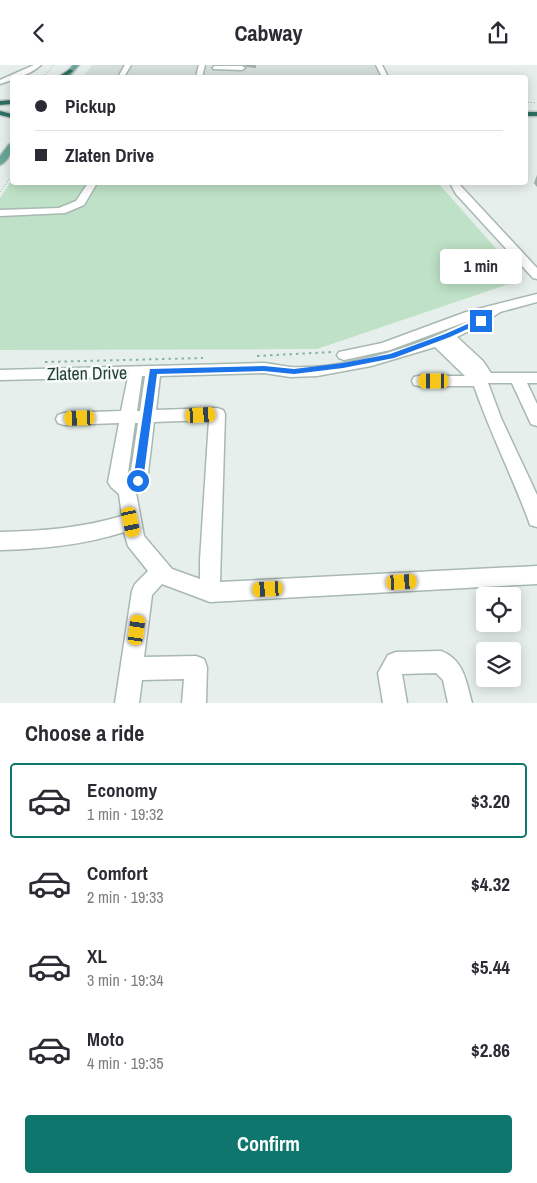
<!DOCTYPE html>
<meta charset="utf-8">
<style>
:root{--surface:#fff;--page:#f7f7f7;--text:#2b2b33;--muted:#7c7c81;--line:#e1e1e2;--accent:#0f766e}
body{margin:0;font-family:"Archivo Narrow",sans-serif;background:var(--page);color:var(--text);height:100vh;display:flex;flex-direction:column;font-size:19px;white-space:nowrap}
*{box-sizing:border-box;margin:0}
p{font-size:16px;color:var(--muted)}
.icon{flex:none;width:28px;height:28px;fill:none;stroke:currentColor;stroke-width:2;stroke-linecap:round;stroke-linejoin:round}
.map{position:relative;height:638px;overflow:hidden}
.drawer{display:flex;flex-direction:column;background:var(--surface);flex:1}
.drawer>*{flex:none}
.guide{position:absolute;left:10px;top:10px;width:518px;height:110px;border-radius:5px;box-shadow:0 2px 12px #0003;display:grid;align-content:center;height:110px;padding:0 25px;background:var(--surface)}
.controls{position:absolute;left:476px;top:522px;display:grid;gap:10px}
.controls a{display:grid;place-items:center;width:45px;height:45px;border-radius:5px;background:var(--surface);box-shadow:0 2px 12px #0003;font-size:25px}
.end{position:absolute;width:22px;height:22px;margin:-11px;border:6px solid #1a73e8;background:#fff;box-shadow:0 0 0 2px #fff}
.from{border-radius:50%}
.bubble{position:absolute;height:35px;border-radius:5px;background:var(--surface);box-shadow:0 2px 12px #0003;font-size:16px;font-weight:800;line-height:35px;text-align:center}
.car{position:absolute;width:15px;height:30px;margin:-15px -8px;border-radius:6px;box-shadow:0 0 4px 1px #0007;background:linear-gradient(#f5c518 24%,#345 0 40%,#f5c518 0 76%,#345 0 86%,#f5c518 0)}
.guide b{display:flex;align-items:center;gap:18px;height:48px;font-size:19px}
.guide b+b{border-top:1px solid var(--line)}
.guide i{width:12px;height:12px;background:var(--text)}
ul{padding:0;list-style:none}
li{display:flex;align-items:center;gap:15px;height:75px;margin:0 10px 8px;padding:0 15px;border:2px solid transparent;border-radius:5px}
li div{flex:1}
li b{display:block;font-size:19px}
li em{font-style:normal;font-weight:800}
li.on{border-color:var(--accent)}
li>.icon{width:45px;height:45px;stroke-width:1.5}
h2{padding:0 25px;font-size:22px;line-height:60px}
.primary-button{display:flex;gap:10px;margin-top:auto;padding:10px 25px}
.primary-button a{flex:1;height:58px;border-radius:5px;background:var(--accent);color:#fff;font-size:20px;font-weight:800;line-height:58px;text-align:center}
header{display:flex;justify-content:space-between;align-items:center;height:65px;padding:0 25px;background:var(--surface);font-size:22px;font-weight:800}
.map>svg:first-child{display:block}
</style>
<header><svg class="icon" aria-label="back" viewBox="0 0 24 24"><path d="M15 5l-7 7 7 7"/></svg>Cabway<svg class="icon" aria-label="share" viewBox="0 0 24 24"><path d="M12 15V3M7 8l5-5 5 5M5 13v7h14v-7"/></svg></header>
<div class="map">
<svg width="537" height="638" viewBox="0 0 537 638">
<rect width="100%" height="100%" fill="#e6efeb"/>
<polygon fill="#d3dfda" points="92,0 383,0 389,12 83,12"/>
<polygon fill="#bee1c7" points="12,115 12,118 438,118 523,214 317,284 0,285 0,133"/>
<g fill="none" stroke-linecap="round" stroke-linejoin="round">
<defs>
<g id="minor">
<path d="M34,0H41C33,7 23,12 12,12V15L0,19V15Z"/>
<polygon points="125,0 131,0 124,12 118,12"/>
<polygon points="199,0 205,0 202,12 196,12"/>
<polygon points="376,0 382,0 388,12 382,12"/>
<polygon points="215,1 242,1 245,3 242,5 213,4 213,2"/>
<polygon points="88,118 97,118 84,140 65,148 0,151 0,145 59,143 76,136"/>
<polygon points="450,118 458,118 537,203 537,214 533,213 456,129"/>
<path d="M537,229V237L500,247L481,260L457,272L483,296L491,308H537V318H527L537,339V361L531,359L512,318H488L501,353L537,430V462L530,460L528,454C511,409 490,367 474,321H419L414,320L412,316L414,312L419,311H465L435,282L371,301L317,311L290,312L264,308L160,311L156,345L217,343L223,345L225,349L220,517L537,501V519L210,537L162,519L152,530L144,592L196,591L204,594L207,602L206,638H182L184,614L142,615L139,638H115L132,526L135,519L148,506L128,481L124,467C83,480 43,484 0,485V467C42,466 82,463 122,451L119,429L111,422L108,417L119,358L64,360L58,358L56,354L58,350L64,348L121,346L128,312L0,315V305L264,298C273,299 282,301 291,302C346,305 419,281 468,256L390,285L344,295L339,293L337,290L339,287L382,278L466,247ZM142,311H145L140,346H137ZM209,355L200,495V514L172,504L144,471L136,428L147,416L154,357ZM135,358H138L130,412L127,415Z"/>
<path d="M441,586C464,595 466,616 472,638H448L443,615L436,608L402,609L407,638H383L378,608L388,590L396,587Z"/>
</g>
<g id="major">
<polygon points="73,0 79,0 69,12 63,12"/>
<path d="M9,79H12C12,87 8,97 0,100V91Z"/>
</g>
<g id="highway">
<polygon points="70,4 73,6 65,12 58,12"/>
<polygon points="12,35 12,39 0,40 0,36"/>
<polygon points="0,46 12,49 12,53 0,50"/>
<rect x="525" y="47" width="12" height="4"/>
</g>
</defs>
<use href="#minor" stroke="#a8b8b2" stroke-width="3"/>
<use href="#major" stroke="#c1cac8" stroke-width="3"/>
<use href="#highway" stroke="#c1cac8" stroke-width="3"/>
<g stroke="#85b4a5" stroke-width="1" stroke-dasharray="1 2" stroke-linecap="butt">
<polyline points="43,12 54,0"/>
<polyline points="525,37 537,38"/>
<polyline points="0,127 12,110"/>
</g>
<g stroke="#85b4a5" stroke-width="2" stroke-dasharray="2.5 4" stroke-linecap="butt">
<polyline points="257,291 332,287"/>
<polyline points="45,297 203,293"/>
</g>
<use href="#minor" fill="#fff" fill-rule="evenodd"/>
<use href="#major" fill="#68a696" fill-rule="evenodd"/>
<use href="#highway" fill="#2e7062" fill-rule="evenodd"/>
</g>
<g fill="#a0aea9">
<polygon points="243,0 256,0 256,3 247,2"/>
<polygon points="537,110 537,122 534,118"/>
</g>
<polygon fill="#1a73e8" points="479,254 485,256 450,272 394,293 343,303 294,309 264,306 157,309 143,416 138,420 133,416 150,304 264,301 294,304 343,298 390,289 445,269"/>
<g text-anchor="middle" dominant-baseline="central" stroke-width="5" stroke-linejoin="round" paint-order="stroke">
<g font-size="18" fill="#23423a" stroke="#f7fbf9">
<text transform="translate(87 308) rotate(-1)">Zlaten Drive</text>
</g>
</g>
</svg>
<div class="controls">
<a><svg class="icon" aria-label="locate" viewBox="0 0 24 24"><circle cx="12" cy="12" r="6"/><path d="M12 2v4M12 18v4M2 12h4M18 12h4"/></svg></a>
<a><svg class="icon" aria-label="layers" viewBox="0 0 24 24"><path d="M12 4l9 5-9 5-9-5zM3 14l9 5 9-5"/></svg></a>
</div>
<i class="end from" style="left:138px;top:416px"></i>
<i class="end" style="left:481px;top:256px"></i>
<div class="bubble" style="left:440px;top:184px;width:82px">1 min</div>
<i class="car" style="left:434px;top:316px;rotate:270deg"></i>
<i class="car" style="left:201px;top:350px;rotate:87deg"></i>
<i class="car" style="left:80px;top:353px;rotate:268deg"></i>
<i class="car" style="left:131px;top:457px;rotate:168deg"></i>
<i class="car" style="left:402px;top:517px;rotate:87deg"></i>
<i class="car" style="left:268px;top:524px;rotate:267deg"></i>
<i class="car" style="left:137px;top:565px;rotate:8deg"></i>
<div class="guide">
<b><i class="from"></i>Pickup</b>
<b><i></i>Zlaten Drive</b>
</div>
</div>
<section class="drawer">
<h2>Choose a ride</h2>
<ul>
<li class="on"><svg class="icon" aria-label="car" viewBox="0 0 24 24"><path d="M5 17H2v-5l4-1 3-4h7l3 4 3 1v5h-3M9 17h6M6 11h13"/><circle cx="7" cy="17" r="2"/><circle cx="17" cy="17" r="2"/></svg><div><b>Economy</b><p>1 min · 19:32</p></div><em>$3.20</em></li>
<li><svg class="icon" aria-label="car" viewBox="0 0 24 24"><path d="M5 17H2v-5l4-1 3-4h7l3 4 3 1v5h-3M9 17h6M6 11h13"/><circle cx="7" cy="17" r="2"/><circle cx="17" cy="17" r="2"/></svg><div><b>Comfort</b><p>2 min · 19:33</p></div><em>$4.32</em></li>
<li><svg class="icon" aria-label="car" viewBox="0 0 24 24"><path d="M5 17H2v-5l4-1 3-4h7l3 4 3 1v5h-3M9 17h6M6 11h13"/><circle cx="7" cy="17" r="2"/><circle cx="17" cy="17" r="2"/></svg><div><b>XL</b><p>3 min · 19:34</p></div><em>$5.44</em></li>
<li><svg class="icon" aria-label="car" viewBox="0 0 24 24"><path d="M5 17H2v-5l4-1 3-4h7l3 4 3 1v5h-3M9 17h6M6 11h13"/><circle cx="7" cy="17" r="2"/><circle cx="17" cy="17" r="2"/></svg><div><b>Moto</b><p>4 min · 19:35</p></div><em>$2.86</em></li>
</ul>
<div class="primary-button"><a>Confirm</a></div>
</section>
